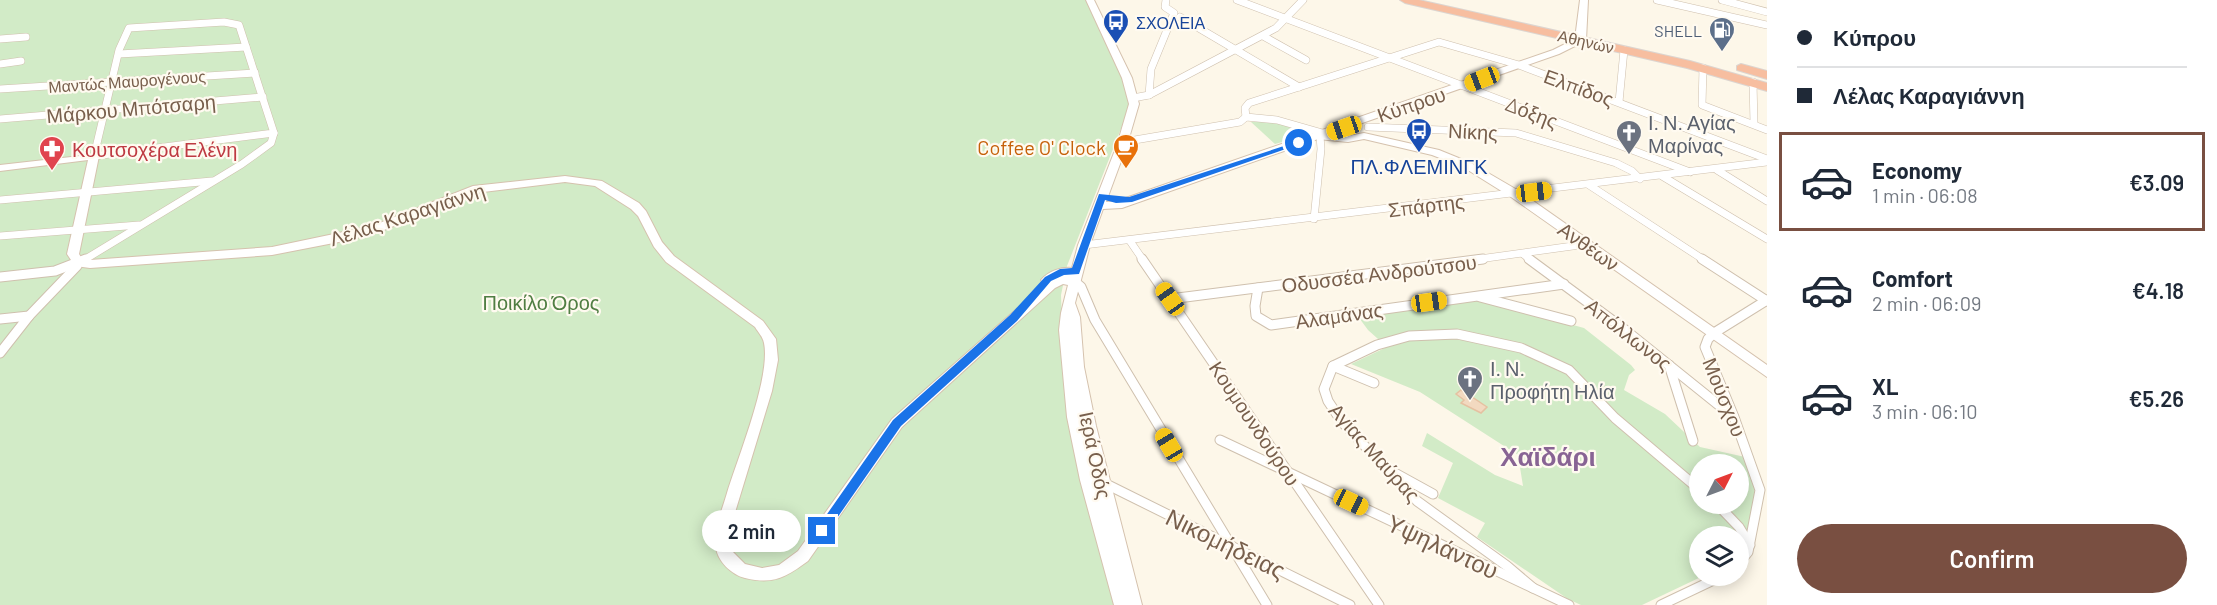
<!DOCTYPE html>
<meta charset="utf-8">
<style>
:root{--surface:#fff;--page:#f2f2f3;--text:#1f2937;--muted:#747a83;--line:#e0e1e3;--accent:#794f41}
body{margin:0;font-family:Barlow,sans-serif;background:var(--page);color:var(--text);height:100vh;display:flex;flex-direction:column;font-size:22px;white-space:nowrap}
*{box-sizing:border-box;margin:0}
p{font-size:20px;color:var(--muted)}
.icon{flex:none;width:33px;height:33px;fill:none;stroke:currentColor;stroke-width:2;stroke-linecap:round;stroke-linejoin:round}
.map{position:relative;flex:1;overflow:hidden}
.side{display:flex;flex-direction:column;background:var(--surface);width:450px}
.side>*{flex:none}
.guide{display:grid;align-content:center;height:132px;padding:0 30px;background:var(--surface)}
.needle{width:39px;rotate:48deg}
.controls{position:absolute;left:1689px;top:454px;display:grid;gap:12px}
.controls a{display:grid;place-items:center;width:60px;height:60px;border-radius:50%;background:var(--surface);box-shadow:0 3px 15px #0003;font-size:30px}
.end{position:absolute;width:27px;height:27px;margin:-14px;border:8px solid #1a73e8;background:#fff;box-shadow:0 0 0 3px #fff}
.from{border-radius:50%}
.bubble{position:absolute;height:42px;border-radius:21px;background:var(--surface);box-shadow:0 3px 15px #0003;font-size:20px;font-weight:600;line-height:42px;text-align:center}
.car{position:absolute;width:18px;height:36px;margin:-18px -9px;border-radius:8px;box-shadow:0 0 4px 2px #0007;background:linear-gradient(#f5c518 24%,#345 0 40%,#f5c518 0 76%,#345 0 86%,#f5c518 0)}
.guide b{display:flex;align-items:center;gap:21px;height:57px;font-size:22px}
.guide b+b{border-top:2px solid var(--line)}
.guide i{width:15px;height:15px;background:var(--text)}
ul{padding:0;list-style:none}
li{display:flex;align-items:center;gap:18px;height:99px;margin:0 12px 9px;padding:0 18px;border:3px solid transparent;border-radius:0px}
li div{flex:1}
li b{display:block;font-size:22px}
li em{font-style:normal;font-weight:600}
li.current{border-color:var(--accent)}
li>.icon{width:54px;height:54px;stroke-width:1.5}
.action{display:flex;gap:12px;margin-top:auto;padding:12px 30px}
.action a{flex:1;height:69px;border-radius:36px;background:var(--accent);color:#fff;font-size:24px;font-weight:600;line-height:69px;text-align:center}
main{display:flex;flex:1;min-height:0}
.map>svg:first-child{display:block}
</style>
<main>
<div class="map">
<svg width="1767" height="605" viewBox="0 0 1767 605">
<rect width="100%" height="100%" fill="#fdf7e9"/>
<g fill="#d2ebc7" fill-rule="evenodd">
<polygon points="0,0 1090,0 1133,98 1067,266 1061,295 1063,349 1119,605 0,605"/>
<polygon points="1262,121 1276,122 1314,133 1275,144 1251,122"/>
<path d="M1479,299L1584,328L1631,365L1635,370L1629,375L1624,390L1665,414L1700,447L1745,457L1755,484L1754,499L1744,549L1739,554L1738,537H1700V576H1703L1642,605H1581L1568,599L1477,537L1485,523L1438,498L1453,463L1422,446L1427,433L1495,475L1523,486L1518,455L1420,392L1351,364L1387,347L1368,330L1357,315ZM1700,465H1738V504H1700Z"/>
</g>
<polygon fill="#f2d9c0" stroke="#e5c1a1" stroke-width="1.5" points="1461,390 1469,395 1487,407 1481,413 1461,403 1464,400 1456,394"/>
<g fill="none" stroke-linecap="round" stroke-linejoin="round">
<defs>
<g id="street-far1">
<polyline points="1237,0 1690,172"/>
<polyline points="1657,0 1767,25"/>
<polyline points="1722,0 1767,12"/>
<polyline points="1180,17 1299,87"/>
<polygon points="224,22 239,25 274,133 94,156 119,50 129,28"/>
<polyline points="1263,36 1306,60"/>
<polyline points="0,39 26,37"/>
<polyline points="119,54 246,47"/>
<polyline points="0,64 21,61"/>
<polyline points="1703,68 1702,105 1767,130"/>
<polyline points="1753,82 1754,124"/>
<polyline points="0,89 255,73"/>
<polyline points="1149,95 1151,69 1174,13 1165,7 1166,0"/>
<polyline points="1133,98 1149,95 1276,28 1303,0"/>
<polyline points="1619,102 1624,50"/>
<polyline points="1246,117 1245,108 1249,103 1439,42 1519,65 1767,159"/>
<polyline points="1246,117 1277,120 1326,134"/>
<polyline points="0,119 263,97"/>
<polyline points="1368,127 1516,133 1616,163 1632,171 1640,179"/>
<polyline points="1123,142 1240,122 1246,117"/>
<polyline points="1717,170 1767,201"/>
<polyline points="1662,176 1767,239"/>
<polyline points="1589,185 1704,260"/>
<polyline points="0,200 212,181"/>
<polyline points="1314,219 1321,149 1320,136"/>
<polyline points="0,236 139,225"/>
<polyline points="1130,241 1143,260"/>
<polyline points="1084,245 1767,162"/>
<polyline points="1523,254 1531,260"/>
<polyline points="84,260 242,164 271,143 274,133"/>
<polyline points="1472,260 1587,244"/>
</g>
<g id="street">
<polyline points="1142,259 1379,605"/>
<polyline points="1529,259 1624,329 1731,415"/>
<polyline points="1702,259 1767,301"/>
<polyline points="0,277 55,271 86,259"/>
<polyline points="1074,281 1081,287 1095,320 1267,605"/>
<polyline points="1258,288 1255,306 1256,316 1271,325 1564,284"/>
<polyline points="1480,297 1571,321"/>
<polyline points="1170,299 1483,259"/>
<polyline points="0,319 29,316"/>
<polyline points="0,353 29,316 77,266"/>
<polyline points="1669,365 1693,441"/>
<polyline points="1333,366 1374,383"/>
<polyline points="1220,440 1569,605"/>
<polyline points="1393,472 1433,494"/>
<polyline points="1102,482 1350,605"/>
<polyline points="1717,504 1739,527 1750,545"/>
<polyline points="1738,564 1748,552 1760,490 1734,417 1705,347 1708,339 1714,333 1767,300"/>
<polyline points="1533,588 1507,566 1417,501 1342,422 1328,401 1324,389 1333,366 1377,345 1409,336 1457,334 1521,348 1569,370 1615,418 1700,490"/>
<polyline points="1661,605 1722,576"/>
</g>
<path id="secondary" d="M1086,0H1094L1132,78L1139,104L1127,145L1106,202L1117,201L1553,50L1575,39L1580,0H1588L1586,40L1582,48L1575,46L1559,54L1331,134L1348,136L1364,133L1439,150L1471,163L1519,191L1767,365V377L1511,197L1463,167L1432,155L1364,139L1348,142L1318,139L1122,208L1103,209L1090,245L1075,303L1080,317L1084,367L1096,426L1142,605H1114L1080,480L1067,417L1059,330L1061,313L1068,285L1063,284L1055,288L902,427L808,561C786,577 774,585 745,578C732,575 717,561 716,547C714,529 722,510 727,493C738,457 771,377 764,343C763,337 758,332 755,327L666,262L654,247L638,216L631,209L595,186L565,182L475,193L379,232L344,241L272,255L90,268L75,266L67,254L88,160L0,171V165L98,154L99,156L79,254L82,259L90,260L272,247L372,226L473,186L565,176L602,181L639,203L646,211L662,242L674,256L763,321L776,339L778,360L772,391L733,519L730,546L732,551L745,564L762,568L779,565L798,551L892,419L1045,284L1041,280C1049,271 1061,267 1072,268L1078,245L1117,145L1129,104L1122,78Z"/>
<g id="highway">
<polygon points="1400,0 1419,0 1690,61 1767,83 1767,91 1687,68 1405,3"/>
<polygon points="1741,64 1767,71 1767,79 1737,70 1737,66"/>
</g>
</defs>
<use href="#street-far1" stroke="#cfc0ae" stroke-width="8"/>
<use href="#street" stroke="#cfc0ae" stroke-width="11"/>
<use href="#secondary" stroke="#d5c2ae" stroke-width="2"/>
<use href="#highway" stroke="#dcd5d0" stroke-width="2"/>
<use href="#street-far1" stroke="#fff" stroke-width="7"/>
<use href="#street" stroke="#fff" stroke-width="9"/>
<use href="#secondary" fill="#fff" fill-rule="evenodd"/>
<use href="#highway" fill="#f7bea0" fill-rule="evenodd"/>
</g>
<polygon fill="#1a73e8" points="1296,142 1303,143 1132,202 1116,203 1105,200 1079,274 1064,275 1051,281 1017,321 901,426 826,534 818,534 818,527 893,420 1010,315 1045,277 1060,269 1072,268 1099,194 1129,197"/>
<defs>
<symbol id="bus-pin" viewBox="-11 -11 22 30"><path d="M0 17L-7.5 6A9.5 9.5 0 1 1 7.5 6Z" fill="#1a4fb4" stroke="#fffaf0"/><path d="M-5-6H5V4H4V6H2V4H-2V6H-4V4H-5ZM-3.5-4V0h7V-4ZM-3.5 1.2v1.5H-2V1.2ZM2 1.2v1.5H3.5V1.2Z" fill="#fff"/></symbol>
<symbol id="fuel-pin" viewBox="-11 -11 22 30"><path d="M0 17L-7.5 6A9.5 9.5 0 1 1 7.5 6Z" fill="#5c6f8a" stroke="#fffaf0"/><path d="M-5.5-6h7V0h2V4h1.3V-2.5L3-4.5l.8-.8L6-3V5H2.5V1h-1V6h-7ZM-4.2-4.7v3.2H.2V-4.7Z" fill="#fff"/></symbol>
<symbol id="church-pin" viewBox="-11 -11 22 30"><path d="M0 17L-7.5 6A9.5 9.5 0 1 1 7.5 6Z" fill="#6b7280" stroke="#fffaf0"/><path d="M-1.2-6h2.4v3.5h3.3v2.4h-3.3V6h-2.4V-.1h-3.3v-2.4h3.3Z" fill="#fff"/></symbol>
<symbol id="cafe-pin" viewBox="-11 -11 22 30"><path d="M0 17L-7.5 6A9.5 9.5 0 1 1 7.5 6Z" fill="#e8710a" stroke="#fffaf0"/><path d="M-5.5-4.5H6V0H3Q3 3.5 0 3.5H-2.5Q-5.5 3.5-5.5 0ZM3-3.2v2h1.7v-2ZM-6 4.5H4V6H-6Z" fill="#fff"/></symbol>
<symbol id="pharmacy-pin" viewBox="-11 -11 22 30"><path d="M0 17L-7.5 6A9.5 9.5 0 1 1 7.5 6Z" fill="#e0444e" stroke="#fffaf0"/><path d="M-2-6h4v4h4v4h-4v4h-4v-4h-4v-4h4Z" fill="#fff"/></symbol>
</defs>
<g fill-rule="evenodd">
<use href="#bus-pin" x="1101" y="7" width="30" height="40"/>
<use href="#fuel-pin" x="1707" y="15" width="30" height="40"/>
<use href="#bus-pin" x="1404" y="116" width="30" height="40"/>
<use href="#church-pin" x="1614" y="118" width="30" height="40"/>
<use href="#cafe-pin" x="1111" y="132" width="30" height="40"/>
<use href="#pharmacy-pin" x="37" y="134" width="30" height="40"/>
<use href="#church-pin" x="1455" y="364" width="30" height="40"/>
</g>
<g text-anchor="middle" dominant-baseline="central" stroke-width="4.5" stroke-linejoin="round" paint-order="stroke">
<g font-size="16" fill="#164399" stroke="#fffaf0" text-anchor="start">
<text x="1136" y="22">ΣΧΟΛΕΙΑ</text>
</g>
<g font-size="16" fill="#4e5e75" stroke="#fffaf0" text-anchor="end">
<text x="1702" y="30">SHELL</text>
</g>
<g font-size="16" fill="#785f4c" stroke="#fffaf0">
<text transform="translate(1586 41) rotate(13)">Αθηνών</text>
<text transform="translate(127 81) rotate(-4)">Μαντώς Μαυρογένους</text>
</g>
<g font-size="20" fill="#785f4c" stroke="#fffaf0">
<text transform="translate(1579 87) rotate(20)">Ελπίδος</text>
<text transform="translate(1411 104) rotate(-19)">Κύπρου</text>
<text transform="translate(131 108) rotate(-5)">Μάρκου Μπότσαρη</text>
<text transform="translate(1532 112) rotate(21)">Δόξης</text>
<text transform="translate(1473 131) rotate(3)">Νίκης</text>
<text transform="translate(1426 205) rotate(-7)">Σπάρτης</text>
<text transform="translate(407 214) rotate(-18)">Λέλας Καραγιάννη</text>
<text transform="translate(1589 246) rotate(35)">Ανθέων</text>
<text transform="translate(1379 273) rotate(-7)">Οδυσσέα Ανδρούτσου</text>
<text transform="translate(1339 315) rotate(-8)">Αλαμάνας</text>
<text transform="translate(1629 334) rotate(38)">Απόλλωνος</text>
<text transform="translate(1725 397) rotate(68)">Μούσχου</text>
<text transform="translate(1255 423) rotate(56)">Κουμουνδούρου</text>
<text transform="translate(1375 452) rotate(48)">Αγίας Μαύρας</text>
<text transform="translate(1096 455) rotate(78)">Ιερά Οδός</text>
</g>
<g font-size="20" fill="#5b616d" stroke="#fffaf0" text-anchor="start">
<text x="1648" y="122">Ι. Ν. Αγίας<tspan x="1648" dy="23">Μαρίνας</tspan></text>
<text x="1490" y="368">Ι. Ν.<tspan x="1490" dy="23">Προφήτη Ηλία</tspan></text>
</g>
<g font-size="20" fill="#c56008" stroke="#fffaf0" text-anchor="end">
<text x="1106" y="147">Coffee O' Clock</text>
</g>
<g font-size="20" fill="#be3a42" stroke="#fffaf0" text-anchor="start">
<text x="72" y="149">Κουτσοχέρα Ελένη</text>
</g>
<g font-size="20" fill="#164399" stroke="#fffaf0">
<text x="1419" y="166">ΠΛ.ΦΛΕΜΙΝΓΚ</text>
</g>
<g font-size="20" fill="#507e43" stroke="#fffaf0">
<text x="541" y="302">Ποικίλο Όρος</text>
</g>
<g font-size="24" fill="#785f4c" stroke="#fffaf0">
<text transform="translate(1226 543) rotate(26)">Νικομήδειας</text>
<text transform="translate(1443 546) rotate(25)">Υψηλάντου</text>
</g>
<g font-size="26" font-weight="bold" fill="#886494" stroke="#fffaf0">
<text x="1548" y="455">Χαϊδάρι</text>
</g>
</g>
</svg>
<div class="controls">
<a><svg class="needle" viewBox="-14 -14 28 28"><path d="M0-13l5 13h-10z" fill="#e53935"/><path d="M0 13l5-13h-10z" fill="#747a83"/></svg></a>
<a><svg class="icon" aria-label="layers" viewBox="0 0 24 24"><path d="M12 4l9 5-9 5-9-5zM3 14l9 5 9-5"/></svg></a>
</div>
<i class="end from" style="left:1299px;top:143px"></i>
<i class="end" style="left:822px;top:531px"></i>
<div class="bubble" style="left:702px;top:510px;width:99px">2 min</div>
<i class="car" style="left:1482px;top:79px;rotate:249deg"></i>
<i class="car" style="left:1344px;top:128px;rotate:251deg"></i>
<i class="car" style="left:1534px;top:192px;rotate:83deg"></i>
<i class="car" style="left:1170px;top:299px;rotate:325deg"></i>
<i class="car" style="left:1429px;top:302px;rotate:82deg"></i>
<i class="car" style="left:1169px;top:445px;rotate:329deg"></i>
<i class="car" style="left:1351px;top:502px;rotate:115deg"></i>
</div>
<section class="side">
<div class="guide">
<b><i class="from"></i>Κύπρου</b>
<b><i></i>Λέλας Καραγιάννη</b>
</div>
<ul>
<li class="current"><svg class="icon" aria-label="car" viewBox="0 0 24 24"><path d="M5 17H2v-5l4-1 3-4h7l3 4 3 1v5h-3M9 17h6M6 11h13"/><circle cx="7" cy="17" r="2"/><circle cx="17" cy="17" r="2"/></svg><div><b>Economy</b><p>1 min · 06:08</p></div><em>€3.09</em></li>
<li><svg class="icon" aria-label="car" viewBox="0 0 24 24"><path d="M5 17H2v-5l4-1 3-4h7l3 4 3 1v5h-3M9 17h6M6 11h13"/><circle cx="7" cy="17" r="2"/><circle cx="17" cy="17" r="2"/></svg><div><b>Comfort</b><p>2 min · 06:09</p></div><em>€4.18</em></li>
<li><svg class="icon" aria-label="car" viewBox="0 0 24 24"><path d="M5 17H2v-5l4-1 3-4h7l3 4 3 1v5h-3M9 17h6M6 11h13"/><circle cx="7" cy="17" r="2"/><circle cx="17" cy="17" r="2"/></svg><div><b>XL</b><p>3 min · 06:10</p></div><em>€5.26</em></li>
</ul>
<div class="action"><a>Confirm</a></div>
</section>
</main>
